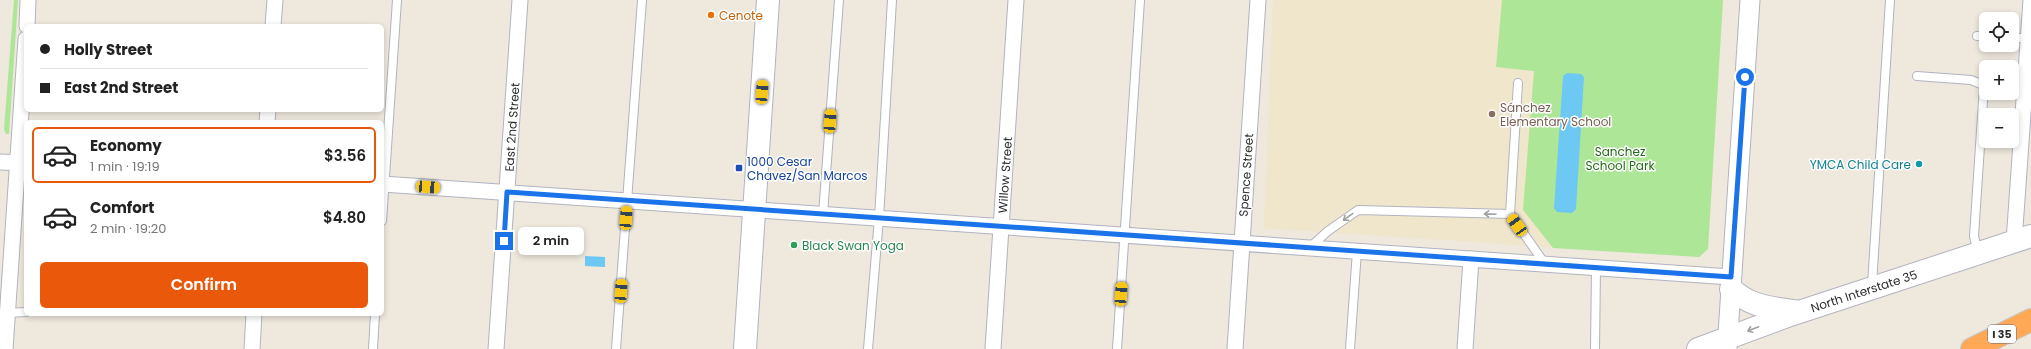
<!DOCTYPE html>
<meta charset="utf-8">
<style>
:root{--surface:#fff;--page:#f2f2f2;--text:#222;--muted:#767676;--line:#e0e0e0;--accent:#ea580c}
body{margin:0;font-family:Poppins,sans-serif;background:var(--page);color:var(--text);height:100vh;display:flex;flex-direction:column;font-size:15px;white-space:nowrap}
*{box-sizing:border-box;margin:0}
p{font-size:13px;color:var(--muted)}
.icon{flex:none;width:22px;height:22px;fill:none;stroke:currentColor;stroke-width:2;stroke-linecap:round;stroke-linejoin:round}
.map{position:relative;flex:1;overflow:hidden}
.sheet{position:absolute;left:24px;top:120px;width:360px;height:196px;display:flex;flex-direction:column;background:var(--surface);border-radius:6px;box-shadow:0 2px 6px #0003}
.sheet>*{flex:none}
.banner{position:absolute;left:24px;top:24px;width:360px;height:88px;border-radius:6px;box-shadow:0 2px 6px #0003;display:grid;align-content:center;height:88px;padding:0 16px;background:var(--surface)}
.fabs{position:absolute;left:1979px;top:12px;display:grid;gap:8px}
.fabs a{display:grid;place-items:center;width:40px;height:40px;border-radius:6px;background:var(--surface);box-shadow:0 2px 6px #0003;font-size:20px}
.end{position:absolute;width:18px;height:18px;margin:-9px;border:5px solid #1a73e8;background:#fff;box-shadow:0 0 0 2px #fff}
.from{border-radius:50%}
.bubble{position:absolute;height:28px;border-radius:6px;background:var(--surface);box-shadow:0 2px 6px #0003;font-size:13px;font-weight:600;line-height:28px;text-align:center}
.car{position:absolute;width:12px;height:24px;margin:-12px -6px;border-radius:5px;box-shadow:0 0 3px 1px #0007;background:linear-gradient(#f5c518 24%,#345 0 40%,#f5c518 0 76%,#345 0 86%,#f5c518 0)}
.banner b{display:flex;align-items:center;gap:14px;height:38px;font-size:15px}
.banner b+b{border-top:1px solid var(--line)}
.banner i{width:10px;height:10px;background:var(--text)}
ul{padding:7px 0 0;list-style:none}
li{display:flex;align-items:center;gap:12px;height:56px;margin:0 8px 6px;padding:0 8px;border:2px solid transparent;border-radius:6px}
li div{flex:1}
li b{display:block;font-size:15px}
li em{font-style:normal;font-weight:600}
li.selected{border-color:var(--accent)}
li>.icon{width:36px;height:36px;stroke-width:1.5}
.button{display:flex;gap:8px;margin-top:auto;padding:8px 16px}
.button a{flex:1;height:46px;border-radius:6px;background:var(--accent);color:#fff;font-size:16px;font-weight:600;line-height:46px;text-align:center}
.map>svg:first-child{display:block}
</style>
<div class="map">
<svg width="2031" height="349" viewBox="0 0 2031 349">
<rect width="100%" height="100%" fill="#eee8dd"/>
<polygon fill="#f0e6cc" points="1273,0 1723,0 1708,249 1699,257 1264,228"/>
<g fill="#aee698">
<polygon points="14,0 18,0 9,134 6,134 4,129"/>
<polygon points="1502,0 1723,0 1708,249 1699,257 1553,248 1523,210 1534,71 1496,67"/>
</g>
<g fill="#6dc8f4">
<polygon points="1567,73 1581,74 1584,77 1576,209 1572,213 1557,212 1554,208 1563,76"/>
<polygon points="585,256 605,257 605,267 585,266"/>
</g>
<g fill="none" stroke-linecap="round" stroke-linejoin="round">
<defs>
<g id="service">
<polyline points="1977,36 1986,36"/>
<polyline points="2012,38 2028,38"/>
<polyline points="1917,76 1971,80 1986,86"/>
<polyline points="2012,88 2025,88"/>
<polyline points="823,214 839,0"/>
<polyline points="1510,214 1518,83"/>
<polyline points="382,221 397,0"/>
<polyline points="1309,248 1328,231 1358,210 1510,214 1545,264"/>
<polyline points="1978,253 1974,236 1984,86"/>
<polyline points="1872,285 1890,0"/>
<polyline points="7,313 26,312"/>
<polyline points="373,349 375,314"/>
<polyline points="616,349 642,0"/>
<polyline points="868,349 879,218 892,0"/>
<polyline points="1117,349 1140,0"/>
<polyline points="1350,349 1357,251"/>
<polyline points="1595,349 1596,268"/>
</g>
<g id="minor">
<polyline points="27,26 28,0"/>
<polyline points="273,26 275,0"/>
<polyline points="267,122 268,110"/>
<polyline points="0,162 26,163"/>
<polyline points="382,184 1731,277"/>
<polyline points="2014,242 2031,0"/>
<polyline points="5,349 26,39"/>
<polyline points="252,349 254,314"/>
<polyline points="496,349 520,0"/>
<polyline points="993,349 1016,0"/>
<polyline points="1235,349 1258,0"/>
<polyline points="1465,349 1471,259"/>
</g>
<polyline id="tertiary" points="1727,349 1750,0"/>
<g id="secondary">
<path d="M1731,289C1753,308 1770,307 1798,312"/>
<polyline points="745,349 768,0"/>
<polyline points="1698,349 1790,315 2031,236"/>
</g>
<polyline id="motorway" points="1972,349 2031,320"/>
</defs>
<use href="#service" stroke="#b2b3c0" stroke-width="10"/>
<use href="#minor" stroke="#b2b3c0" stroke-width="17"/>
<use href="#tertiary" stroke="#b2b3c0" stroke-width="21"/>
<use href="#secondary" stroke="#b2b3c0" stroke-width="24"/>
<use href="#motorway" stroke="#c8c8c8" stroke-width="24"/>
<use href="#service" stroke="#fff" stroke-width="8"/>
<use href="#minor" stroke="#fff" stroke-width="15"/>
<use href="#tertiary" stroke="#fff" stroke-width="19"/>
<use href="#secondary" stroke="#fff" stroke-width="22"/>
<use href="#motorway" stroke="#ffa957" stroke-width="22"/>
</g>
<defs><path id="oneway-shaft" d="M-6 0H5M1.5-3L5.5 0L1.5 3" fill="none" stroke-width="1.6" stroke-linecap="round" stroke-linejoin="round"/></defs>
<g stroke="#a0a0a0">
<use href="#oneway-shaft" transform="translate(1490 214) rotate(-178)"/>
<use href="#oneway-shaft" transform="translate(1348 217) rotate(144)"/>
<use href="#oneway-shaft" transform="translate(1753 329) rotate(159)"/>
</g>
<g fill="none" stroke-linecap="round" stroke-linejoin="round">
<polyline stroke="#1a73e8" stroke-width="5" points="504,241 507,192 1731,277 1745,77"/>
</g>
<circle fill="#e8710a" stroke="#fff" stroke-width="1.5" cx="711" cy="15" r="4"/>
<circle fill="#8d6e63" stroke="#fff" stroke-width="1.5" cx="1492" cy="114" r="4"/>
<circle fill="#0f9aa8" stroke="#fff" stroke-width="1.5" cx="1919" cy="164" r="4"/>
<rect fill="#1a4fb4" stroke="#fff" stroke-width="1.5" x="735" y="164" width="8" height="8" rx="2"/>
<circle fill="#2e9e5b" stroke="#fff" stroke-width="1.5" cx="794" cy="245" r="4"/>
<g text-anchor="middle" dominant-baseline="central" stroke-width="3" stroke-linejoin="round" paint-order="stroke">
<rect fill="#fff" stroke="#6b6b6b" stroke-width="1" x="1988" y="325" width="28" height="18" rx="3"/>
<g font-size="11" font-weight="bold" fill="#2c2c2c">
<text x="2002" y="334">I 35</text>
</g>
<g font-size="12" fill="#c56008" stroke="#fff" text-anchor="start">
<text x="719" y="15">Cenote</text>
</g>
<g font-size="12" fill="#785e54" stroke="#fff" text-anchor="start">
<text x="1500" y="107">Sánchez<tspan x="1500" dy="14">Elementary School</tspan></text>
</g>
<g font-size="12" fill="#2c2c2c" stroke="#fff">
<text transform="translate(512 127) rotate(-86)">East 2nd Street</text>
<text transform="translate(1005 175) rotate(-86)">Willow Street</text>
<text transform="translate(1246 175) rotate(-86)">Spence Street</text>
<text transform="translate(1864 291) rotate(-18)">North Interstate 35</text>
</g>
<g font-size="12" fill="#246d18" stroke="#fff">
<text x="1620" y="151">Sanchez<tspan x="1620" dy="14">School Park</tspan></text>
</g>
<g font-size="12" fill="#164399" stroke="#fff" text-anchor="start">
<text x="747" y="161">1000 Cesar<tspan x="747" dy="14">Chavez/San Marcos</tspan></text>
</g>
<g font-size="12" fill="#0d838f" stroke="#fff" text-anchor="end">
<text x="1911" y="164">YMCA Child Care</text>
</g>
<g font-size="12" fill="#27864d" stroke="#fff" text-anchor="start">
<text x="802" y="245">Black Swan Yoga</text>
</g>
</g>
</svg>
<div class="fabs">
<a><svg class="icon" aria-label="locate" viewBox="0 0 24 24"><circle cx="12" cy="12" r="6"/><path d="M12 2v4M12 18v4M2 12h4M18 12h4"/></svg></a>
<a>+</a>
<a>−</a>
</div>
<i class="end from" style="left:1745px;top:77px"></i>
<i class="end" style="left:504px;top:241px"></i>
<div class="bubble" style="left:518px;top:227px;width:66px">2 min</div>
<i class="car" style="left:762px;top:92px;rotate:4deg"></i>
<i class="car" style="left:830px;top:121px;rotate:4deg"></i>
<i class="car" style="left:428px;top:187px;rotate:94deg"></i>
<i class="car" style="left:626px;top:218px;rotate:4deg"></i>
<i class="car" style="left:1517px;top:225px;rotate:325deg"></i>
<i class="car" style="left:621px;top:291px;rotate:4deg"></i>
<i class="car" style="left:1121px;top:294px;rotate:4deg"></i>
<div class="banner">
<b><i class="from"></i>Holly Street</b>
<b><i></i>East 2nd Street</b>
</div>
<section class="sheet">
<ul>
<li class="selected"><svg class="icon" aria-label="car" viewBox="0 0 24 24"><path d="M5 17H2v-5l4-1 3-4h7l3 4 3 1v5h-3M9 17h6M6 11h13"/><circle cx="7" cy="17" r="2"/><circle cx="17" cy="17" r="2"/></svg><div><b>Economy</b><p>1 min · 19:19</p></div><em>$3.56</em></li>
<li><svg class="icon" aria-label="car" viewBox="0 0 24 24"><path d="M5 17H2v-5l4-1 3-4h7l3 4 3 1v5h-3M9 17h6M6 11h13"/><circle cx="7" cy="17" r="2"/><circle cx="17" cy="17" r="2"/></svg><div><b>Comfort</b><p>2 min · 19:20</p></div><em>$4.80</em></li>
</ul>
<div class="button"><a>Confirm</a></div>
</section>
</div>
